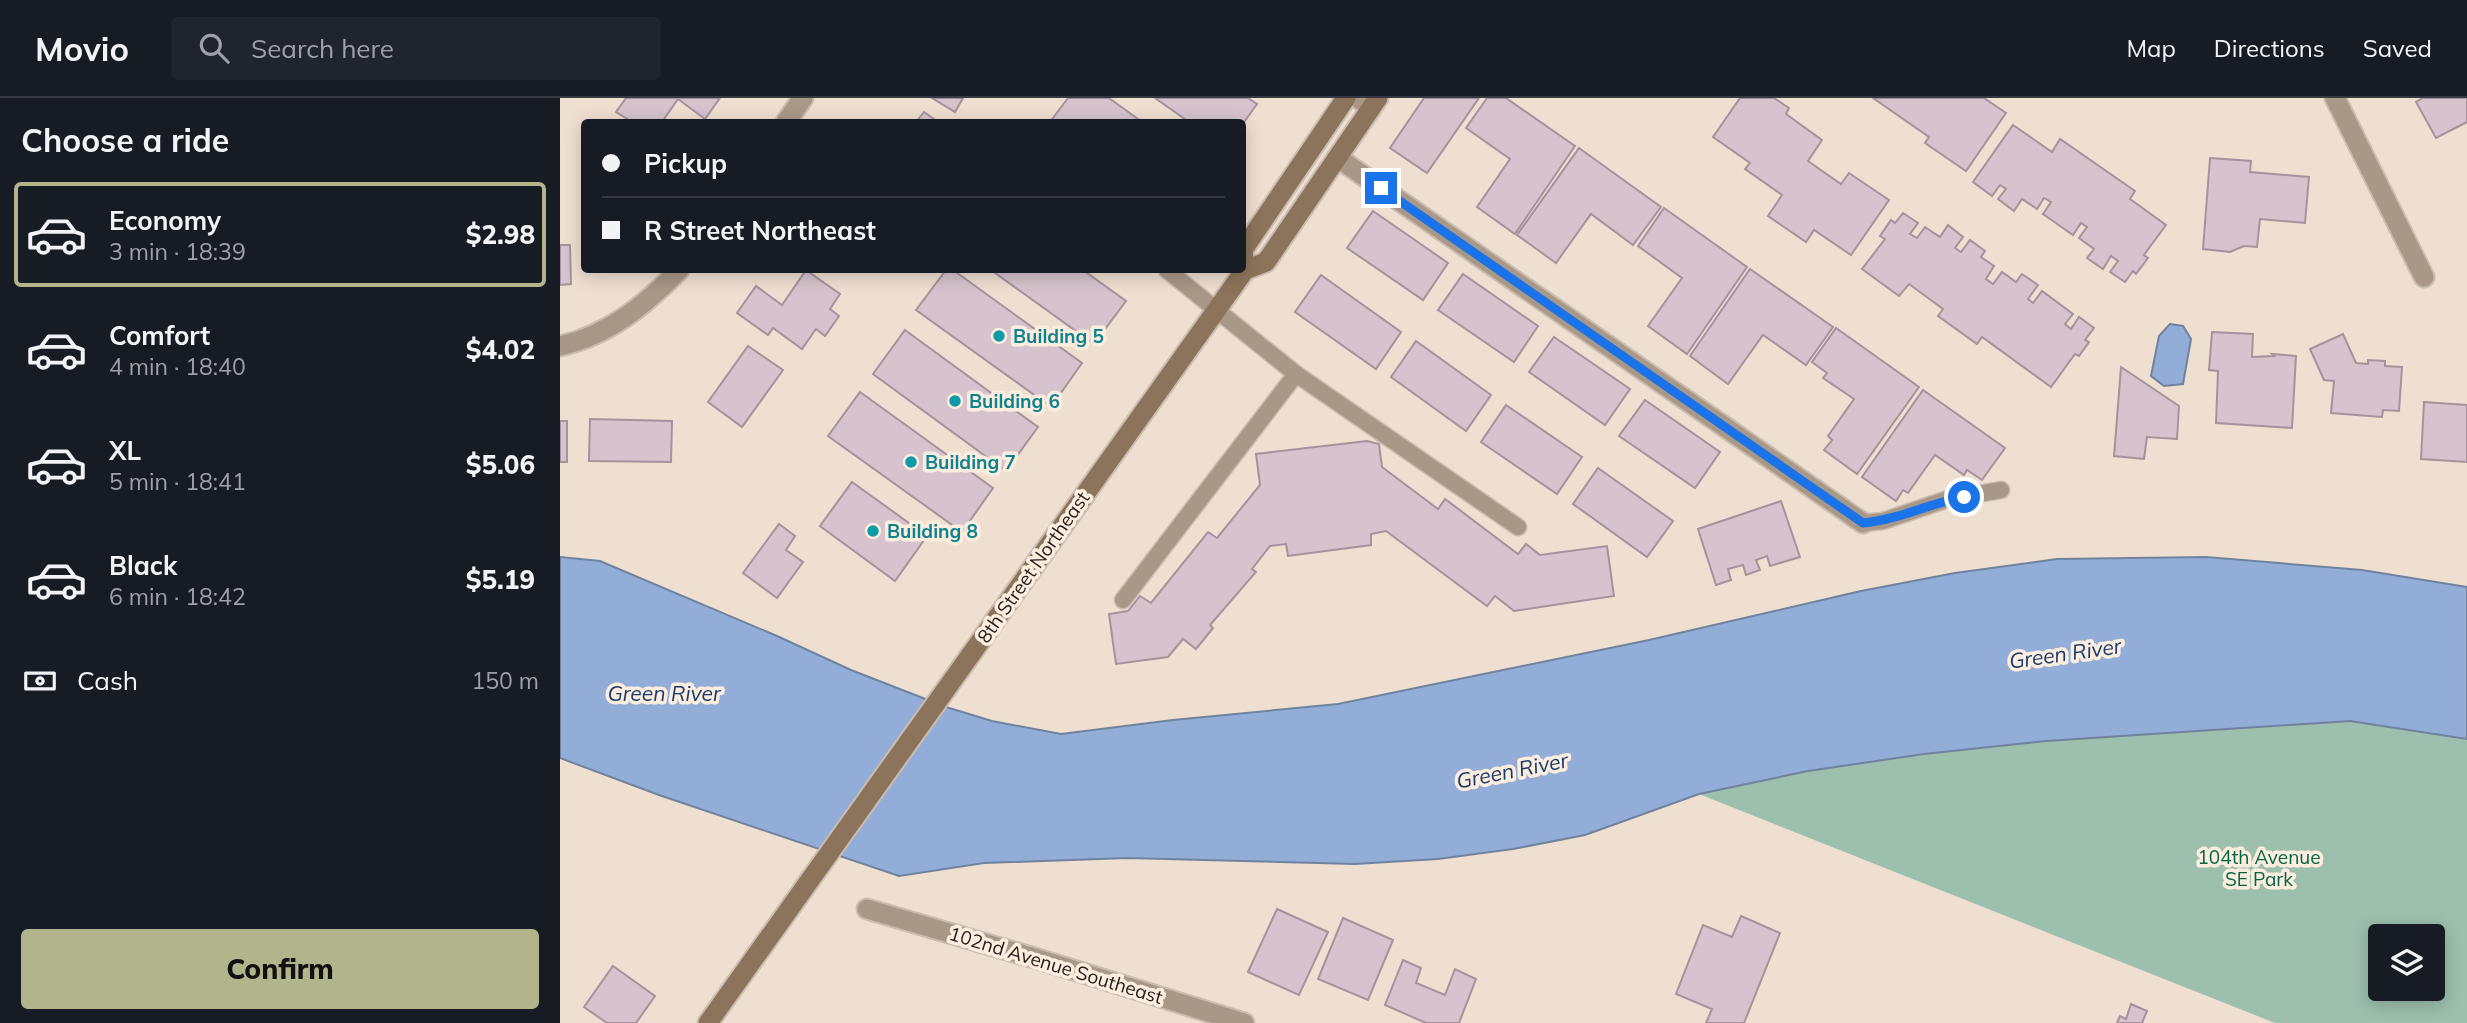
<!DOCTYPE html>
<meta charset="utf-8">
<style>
:root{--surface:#171b24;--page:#20242c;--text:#f1f3f6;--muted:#9ea1a6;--line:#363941;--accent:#b2b58b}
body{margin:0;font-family:Mulish,sans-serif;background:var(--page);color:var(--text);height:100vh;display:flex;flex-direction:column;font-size:26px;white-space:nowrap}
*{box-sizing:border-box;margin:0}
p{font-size:23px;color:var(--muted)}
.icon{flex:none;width:38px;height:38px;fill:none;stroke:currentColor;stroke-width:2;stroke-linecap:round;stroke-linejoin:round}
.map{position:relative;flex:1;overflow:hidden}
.details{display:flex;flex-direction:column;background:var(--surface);width:560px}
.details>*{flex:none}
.guide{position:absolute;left:21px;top:21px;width:665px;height:154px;border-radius:7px;box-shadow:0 4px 18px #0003;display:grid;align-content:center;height:154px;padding:0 21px;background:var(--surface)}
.buttons{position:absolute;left:1808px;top:826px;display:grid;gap:14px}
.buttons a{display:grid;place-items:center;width:77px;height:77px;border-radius:7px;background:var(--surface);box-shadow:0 4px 18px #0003;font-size:35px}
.end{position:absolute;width:32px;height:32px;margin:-16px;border:9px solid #1a73e8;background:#fff;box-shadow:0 0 0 4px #fff}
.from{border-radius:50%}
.guide b{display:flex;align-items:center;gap:24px;height:66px;font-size:26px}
.guide b+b{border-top:2px solid var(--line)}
.guide i{width:18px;height:18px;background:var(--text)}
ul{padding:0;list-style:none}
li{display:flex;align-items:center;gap:21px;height:105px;margin:0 14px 10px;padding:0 7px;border:4px solid transparent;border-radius:7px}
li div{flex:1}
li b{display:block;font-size:26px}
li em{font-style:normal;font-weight:800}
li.on{border-color:var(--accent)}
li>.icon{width:63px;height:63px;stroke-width:1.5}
h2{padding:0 21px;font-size:32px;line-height:84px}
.pay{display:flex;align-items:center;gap:18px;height:77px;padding:0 21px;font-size:26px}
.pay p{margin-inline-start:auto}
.cta{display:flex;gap:14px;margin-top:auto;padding:14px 21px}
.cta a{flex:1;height:80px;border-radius:7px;background:var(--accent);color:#111;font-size:28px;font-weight:800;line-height:80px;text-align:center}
header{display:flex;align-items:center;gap:42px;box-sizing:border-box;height:98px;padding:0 35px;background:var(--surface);border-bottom:2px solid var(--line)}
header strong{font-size:33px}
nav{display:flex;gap:38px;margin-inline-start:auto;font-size:24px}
.search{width:490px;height:63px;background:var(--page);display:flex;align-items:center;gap:18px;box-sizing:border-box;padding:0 24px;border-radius:7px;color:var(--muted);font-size:26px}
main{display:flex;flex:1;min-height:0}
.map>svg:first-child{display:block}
</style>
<header>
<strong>Movio</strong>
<div class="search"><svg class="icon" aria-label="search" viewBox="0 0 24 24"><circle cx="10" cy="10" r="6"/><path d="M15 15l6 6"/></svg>Search here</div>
<nav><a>Map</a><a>Directions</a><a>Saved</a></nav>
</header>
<main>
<section class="details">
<h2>Choose a ride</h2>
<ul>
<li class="on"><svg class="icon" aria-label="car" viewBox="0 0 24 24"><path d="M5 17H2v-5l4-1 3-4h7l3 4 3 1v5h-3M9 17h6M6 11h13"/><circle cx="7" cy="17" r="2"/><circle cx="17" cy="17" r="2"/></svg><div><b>Economy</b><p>3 min · 18:39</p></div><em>$2.98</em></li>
<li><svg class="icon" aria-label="car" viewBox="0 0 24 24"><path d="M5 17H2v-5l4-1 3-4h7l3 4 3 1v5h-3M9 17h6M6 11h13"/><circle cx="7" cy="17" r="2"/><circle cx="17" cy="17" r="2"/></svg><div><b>Comfort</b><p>4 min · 18:40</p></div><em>$4.02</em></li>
<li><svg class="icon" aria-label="car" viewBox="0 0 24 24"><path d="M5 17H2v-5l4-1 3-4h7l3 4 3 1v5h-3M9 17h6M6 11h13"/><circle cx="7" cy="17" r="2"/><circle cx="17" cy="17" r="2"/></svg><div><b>XL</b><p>5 min · 18:41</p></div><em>$5.06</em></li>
<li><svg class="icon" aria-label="car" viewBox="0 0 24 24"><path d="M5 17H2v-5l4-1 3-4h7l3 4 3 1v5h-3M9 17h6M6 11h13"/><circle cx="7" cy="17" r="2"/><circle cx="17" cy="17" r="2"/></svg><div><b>Black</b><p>6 min · 18:42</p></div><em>$5.19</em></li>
</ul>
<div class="pay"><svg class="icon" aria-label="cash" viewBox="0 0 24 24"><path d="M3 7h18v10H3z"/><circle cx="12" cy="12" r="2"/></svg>Cash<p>150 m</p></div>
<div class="cta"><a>Confirm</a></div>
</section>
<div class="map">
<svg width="1907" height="925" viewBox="0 0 1907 925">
<rect width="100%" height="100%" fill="#efdfd1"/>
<path fill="#9dbfad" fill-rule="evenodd" d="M1790,623L1907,641V925H1715L1139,696C1176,689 1212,679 1249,672C1426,640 1610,635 1790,623ZM1820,838H1872V891H1820Z"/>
<g fill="#92aed8" stroke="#70829e" stroke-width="2">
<polygon points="1610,226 1623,228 1631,241 1623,286 1604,288 1591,278 1599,238"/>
<polygon points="0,459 40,463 217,538 291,572 386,609 432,623 501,636 613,622 778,606 1089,542 1301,493 1395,475 1497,461 1646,459 1802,472 1907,489 1907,641 1790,623 1486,643 1364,656 1248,673 1139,696 1025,737 953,751 878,761 795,766 567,760 424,765 339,778 99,697 0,660"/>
</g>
<g fill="#d6c3cd" stroke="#a5929d" stroke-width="2">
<polygon points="66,0 160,0 145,21 118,1 102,24 72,24 56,14"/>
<polygon points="372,0 403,0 395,14"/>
<polygon points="508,0 549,0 582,24 490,24"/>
<polygon points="595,0 688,0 697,6 682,27 682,24 629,24"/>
<polygon points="864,0 919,0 867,75 830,50"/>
<polygon points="927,0 946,0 1015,48 955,136 917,109 950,61 906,30"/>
<polygon points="1180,0 1214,0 1229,10 1226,16 1262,42 1248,63 1281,86 1289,75 1329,102 1291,157 1254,132 1246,144 1208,118 1222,97 1185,71 1190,65 1153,39"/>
<polygon points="1313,0 1424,0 1446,15 1406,73 1365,45 1369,39"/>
<polygon points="1863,0 1907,0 1907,24 1876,40 1856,4"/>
<polygon points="364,14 378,24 356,24"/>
<polygon points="1453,27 1492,54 1500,41 1575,93 1570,101 1606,127 1584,157 1588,160 1576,176 1573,173 1565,184 1550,174 1558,163 1551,158 1543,171 1527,160 1534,151 1519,140 1527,129 1521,125 1513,137 1483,116 1491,104 1484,100 1477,111 1462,101 1454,113 1438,101 1446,91 1440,87 1432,98 1413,84"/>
<polygon points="1019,50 1101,109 1073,147 1031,116 996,165 957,137"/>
<polygon points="1650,60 1691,63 1690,74 1749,79 1745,125 1700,121 1697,149 1684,148 1670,154 1643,151"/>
<polygon points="1104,110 1187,169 1127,256 1088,228 1122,180 1078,148"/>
<polygon points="813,113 888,165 863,202 787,150"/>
<polygon points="1343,115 1358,125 1350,136 1357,140 1365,129 1380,139 1388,127 1403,139 1395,150 1401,154 1410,142 1425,153 1421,159 1434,168 1426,181 1433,186 1442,174 1456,184 1462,176 1478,187 1468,201 1473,205 1482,193 1513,216 1505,226 1511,231 1519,219 1534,230 1525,242 1529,244 1519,258 1515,256 1491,289 1422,239 1417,246 1378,218 1383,211 1349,186 1339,198 1302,171 1325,141 1320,138 1331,122 1335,125"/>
<polygon points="0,147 10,147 11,186 0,187"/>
<polygon points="1190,171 1273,229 1246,267 1203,237 1168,286 1130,258"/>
<polygon points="246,172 280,196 270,211 279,218 265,238 256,231 242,251 213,230 208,237 177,215 196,188 222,207"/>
<polygon points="386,172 393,172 522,265 491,309 356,212"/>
<polygon points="431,172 523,172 566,203 534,246"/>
<polygon points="903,176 978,228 954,264 878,212"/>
<polygon points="761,177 841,234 816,271 735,214"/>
<polygon points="1276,230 1359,289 1297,376 1264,352 1272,342 1268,338 1294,301 1263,280 1267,275 1252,264"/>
<polygon points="345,232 478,329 446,373 313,276"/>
<polygon points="1652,234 1693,236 1692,259 1714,258 1712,256 1736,258 1732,330 1656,325 1658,273 1649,272"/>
<polygon points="1783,236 1796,265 1808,266 1808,262 1825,263 1825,268 1842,269 1839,313 1823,312 1822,319 1771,315 1774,283 1764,282 1750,251"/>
<polygon points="994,239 1070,291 1045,327 969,274"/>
<polygon points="856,243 931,297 906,333 831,279"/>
<polygon points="188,248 223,272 182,329 148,304"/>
<polygon points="1561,269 1619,308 1617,341 1587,339 1584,361 1554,358"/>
<polygon points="1363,292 1445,350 1422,382 1407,372 1404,377 1375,357 1348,395 1343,392 1336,403 1302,379"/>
<polygon points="300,294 433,390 402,434 268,338"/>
<polygon points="1085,302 1160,354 1135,390 1059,338"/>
<polygon points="1864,304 1907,307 1907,364 1861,361"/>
<polygon points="946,307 1022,359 997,396 921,344"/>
<polygon points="30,321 112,323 111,364 29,363"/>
<rect x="0" y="323" width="7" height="41"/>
<polygon points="807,343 819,346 822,369 878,411 885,401 958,456 966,446 980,457 1047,448 1054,498 954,513 935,498 927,508 826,433 811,436 811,447 728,458 726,446 710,448 692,471 696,474 650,527 653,530 636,551 623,541 608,559 556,566 549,516 568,513 580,498 591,505 648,434 657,440 700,387 696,356"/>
<polygon points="1038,370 1113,423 1087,459 1013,406"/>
<polygon points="292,384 367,438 335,483 260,428"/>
<polygon points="1221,403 1240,459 1210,468 1207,458 1196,462 1200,472 1186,477 1183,467 1168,471 1171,482 1156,487 1138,431"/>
<polygon points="219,426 235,438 226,452 243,464 217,500 183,475"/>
<polygon points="717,811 768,834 739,897 688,874"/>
<polygon points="1181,818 1220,835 1184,925 1146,925 1152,911 1116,896 1143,827 1172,839"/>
<polygon points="783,820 833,842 808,902 758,881"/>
<polygon points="843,862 861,870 856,885 885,897 895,871 916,881 899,925 866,925 825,907"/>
<polygon points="53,868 95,898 76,925 47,925 24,909"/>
<polygon points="1571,906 1587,913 1582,925 1557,925 1560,918 1566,921"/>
</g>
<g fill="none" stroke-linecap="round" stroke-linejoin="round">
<defs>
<g id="service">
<polyline points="607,172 736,276 958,429"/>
<polyline points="1303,425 1323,423 1385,402 1441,392"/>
<polyline points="563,502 736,276"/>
</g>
<g id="minor">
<polyline points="1775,0 1864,179"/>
<polyline points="226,24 243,0"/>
<polyline points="778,60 1303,425"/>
<path d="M0,248C49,237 85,207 119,172"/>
<polyline points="307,811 478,861 684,925"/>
</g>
<polyline id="tertiary" points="798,0 811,10"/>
<g id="secondary">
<polyline points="685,172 683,152 786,0"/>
<polyline points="148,925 685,172 706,164 818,0"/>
</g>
</defs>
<use href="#service" stroke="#cabcb0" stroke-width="19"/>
<use href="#minor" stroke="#cabcb0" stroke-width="23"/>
<use href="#tertiary" stroke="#cabcb0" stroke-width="23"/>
<use href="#secondary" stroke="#cabcb0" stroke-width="23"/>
<use href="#service" stroke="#a99787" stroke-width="16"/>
<use href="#minor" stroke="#a99787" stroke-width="19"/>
<use href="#tertiary" stroke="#a99787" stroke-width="19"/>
<use href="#secondary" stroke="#8c735b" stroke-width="19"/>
</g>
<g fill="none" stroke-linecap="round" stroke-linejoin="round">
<path stroke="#1a73e8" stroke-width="9" d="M821,90L1303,425C1338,422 1370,405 1404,399"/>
</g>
<g fill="#0f9aa8" stroke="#fcedde" stroke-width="2.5">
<circle cx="439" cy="238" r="7"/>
<circle cx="395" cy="303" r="7"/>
<circle cx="351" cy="364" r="7"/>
<circle cx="313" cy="433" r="7"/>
</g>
<g text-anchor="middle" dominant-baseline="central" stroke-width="7" stroke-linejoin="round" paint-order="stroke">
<g font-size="19" font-weight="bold" fill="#0d838f" stroke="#fcedde" text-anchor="start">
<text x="453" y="238">Building 5</text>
<text x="409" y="303">Building 6</text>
<text x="365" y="364">Building 7</text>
<text x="327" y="433">Building 8</text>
</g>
<g font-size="19" fill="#211c17" stroke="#fcedde">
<text transform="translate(473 469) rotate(-55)">8th Street Northeast</text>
<text transform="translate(496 867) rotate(17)">102nd Avenue Southeast</text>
</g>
<g font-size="19" fill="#006543" stroke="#fcedde">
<text x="1699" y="759">104th Avenue<tspan x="1699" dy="22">SE Park</tspan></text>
</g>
<g font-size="21" font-style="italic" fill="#183b6f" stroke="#fcedde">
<text transform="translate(1505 555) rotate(-8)">Green River</text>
<text x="104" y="595">Green River</text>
<text transform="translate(952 672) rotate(-11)">Green River</text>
</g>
</g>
</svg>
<div class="buttons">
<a><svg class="icon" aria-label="layers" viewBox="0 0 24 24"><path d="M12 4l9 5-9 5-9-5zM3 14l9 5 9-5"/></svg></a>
</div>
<i class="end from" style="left:1404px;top:399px"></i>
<i class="end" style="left:821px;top:90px"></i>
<div class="guide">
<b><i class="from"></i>Pickup</b>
<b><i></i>R Street Northeast</b>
</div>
</div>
</main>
